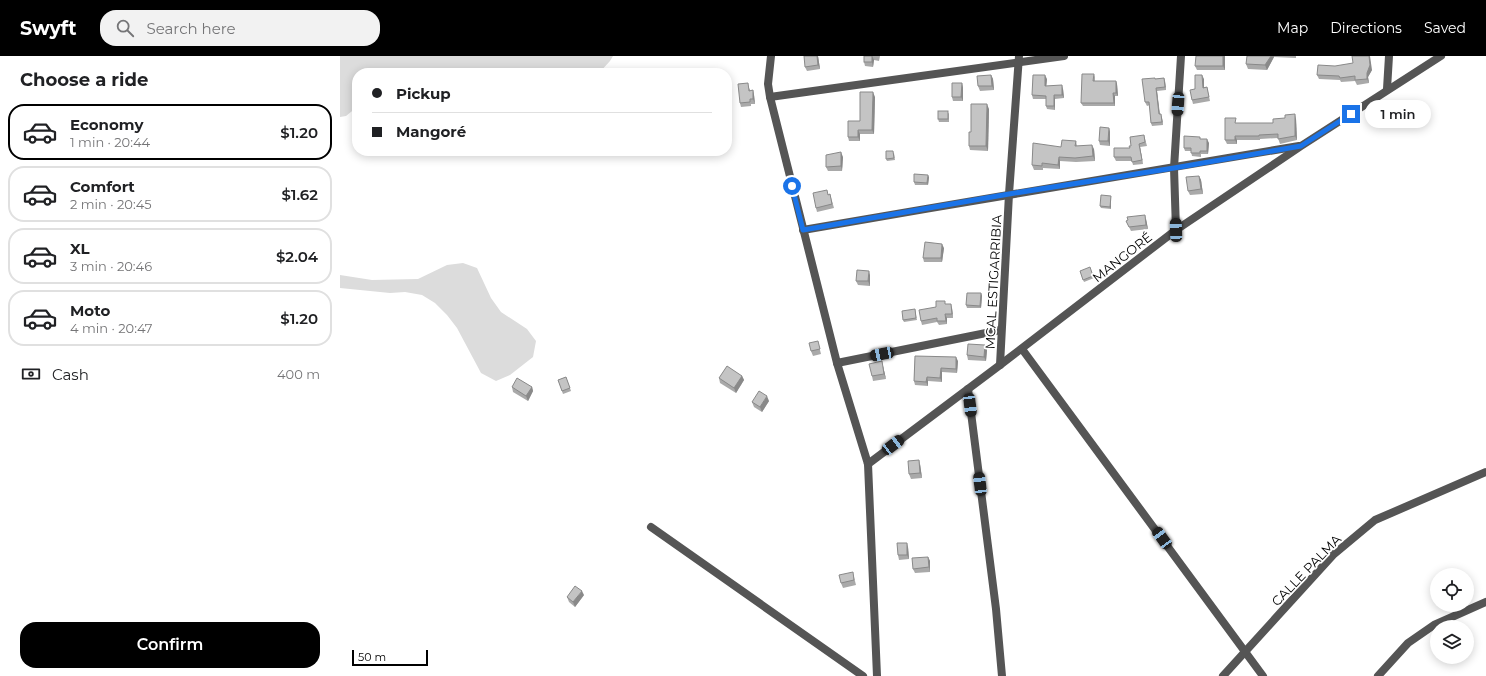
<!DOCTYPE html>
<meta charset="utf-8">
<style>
:root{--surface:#fff;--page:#f2f2f2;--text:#202124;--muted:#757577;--line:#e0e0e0;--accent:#000}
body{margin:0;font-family:Montserrat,sans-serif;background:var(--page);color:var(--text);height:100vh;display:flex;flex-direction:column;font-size:15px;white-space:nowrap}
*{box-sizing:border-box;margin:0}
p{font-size:13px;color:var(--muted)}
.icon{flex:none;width:22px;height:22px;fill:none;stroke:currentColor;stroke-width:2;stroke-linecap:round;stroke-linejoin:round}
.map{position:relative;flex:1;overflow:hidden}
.sheet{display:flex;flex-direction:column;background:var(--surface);width:340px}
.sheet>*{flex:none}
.hud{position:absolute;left:12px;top:12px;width:380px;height:88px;border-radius:16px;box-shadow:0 2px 10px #0003;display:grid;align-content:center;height:88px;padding:0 20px;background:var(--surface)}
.buttons{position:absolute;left:1090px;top:512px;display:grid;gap:8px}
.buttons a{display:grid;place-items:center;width:44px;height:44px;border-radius:50%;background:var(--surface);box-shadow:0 2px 10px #0003;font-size:20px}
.scale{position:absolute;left:12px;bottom:10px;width:76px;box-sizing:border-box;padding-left:4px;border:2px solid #000;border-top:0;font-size:11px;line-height:14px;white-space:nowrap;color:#000;-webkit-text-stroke:3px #fff;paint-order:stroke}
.end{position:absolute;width:18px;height:18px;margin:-9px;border:5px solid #1a73e8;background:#fff;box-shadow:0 0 0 2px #fff}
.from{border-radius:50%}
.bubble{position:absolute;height:28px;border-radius:14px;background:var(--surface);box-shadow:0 2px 10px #0003;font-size:13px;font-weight:600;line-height:28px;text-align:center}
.car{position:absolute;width:12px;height:24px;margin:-12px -6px;border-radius:5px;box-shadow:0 0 3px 1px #0007;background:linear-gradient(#222 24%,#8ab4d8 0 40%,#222 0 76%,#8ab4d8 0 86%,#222 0)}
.hud b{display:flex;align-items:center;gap:14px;height:38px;font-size:15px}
.hud b+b{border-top:1px solid var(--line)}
.hud i{width:10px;height:10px;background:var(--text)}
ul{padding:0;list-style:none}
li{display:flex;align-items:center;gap:12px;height:56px;margin:0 8px 6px;padding:0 12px;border:2px solid var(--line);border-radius:16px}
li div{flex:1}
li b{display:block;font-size:15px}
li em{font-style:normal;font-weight:600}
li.on{border-color:var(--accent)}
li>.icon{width:36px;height:36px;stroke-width:1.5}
h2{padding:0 20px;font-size:18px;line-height:48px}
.pay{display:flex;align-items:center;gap:10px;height:44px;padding:0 20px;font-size:15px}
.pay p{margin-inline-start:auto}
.action{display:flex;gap:8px;margin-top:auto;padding:8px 20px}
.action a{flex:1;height:46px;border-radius:16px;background:var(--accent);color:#fff;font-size:16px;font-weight:600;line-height:46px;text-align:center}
header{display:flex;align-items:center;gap:24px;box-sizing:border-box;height:56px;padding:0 20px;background:var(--accent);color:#fff}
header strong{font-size:19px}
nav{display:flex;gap:22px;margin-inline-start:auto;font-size:14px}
.search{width:280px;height:36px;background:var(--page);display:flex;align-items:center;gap:10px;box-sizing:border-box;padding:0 14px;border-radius:16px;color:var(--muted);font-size:15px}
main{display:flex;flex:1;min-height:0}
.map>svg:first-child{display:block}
</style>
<header>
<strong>Swyft</strong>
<div class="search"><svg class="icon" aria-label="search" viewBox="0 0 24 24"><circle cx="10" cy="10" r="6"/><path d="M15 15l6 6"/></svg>Search here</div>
<nav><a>Map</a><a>Directions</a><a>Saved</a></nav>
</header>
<main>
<section class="sheet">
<h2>Choose a ride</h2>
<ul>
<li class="on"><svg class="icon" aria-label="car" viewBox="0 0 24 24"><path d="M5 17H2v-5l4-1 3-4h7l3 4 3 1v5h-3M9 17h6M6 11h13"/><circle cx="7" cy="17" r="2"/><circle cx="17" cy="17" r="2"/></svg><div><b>Economy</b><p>1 min · 20:44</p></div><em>$1.20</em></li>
<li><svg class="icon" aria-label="car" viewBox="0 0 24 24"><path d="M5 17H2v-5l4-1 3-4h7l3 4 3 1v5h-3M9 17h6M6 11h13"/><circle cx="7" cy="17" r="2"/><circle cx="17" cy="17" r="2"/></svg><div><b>Comfort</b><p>2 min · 20:45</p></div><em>$1.62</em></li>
<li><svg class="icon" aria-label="car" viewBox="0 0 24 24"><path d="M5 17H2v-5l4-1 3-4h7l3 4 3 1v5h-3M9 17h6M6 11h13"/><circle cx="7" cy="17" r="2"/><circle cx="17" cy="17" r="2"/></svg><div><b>XL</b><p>3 min · 20:46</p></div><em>$2.04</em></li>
<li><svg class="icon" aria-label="car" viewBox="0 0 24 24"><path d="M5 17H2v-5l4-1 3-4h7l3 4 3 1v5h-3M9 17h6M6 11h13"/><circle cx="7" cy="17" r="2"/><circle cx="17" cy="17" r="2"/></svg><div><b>Moto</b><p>4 min · 20:47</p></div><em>$1.20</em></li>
</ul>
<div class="pay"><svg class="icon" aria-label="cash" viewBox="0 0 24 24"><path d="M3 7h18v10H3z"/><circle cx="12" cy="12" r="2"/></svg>Cash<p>400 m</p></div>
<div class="action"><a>Confirm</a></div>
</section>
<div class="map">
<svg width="1146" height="620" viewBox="0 0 1146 620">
<rect width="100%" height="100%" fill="#fff"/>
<g fill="#dcdcdc">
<polygon points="0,0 273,0 270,5 259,17 17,17 17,51 6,60 0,61"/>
<polygon points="123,207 137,212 151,242 161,256 187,273 196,285 193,301 170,319 156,325 141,317 117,272 107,259 95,247 82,239 65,236 50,237 0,232 0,219 32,224 78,223 107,209"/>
</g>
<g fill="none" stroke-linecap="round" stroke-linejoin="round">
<g stroke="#555" stroke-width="8">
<polyline points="431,0 428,28 430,41 497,307 528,408 537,620"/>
<polyline points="1047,33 1049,0"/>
<polyline points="430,41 724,0"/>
<path d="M463,174C628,145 793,119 959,90"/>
<polyline points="836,174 834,112 841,0"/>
<polyline points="682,293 923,620"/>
<polyline points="497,307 661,274"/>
<polyline points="660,309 669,138 679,0"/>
<polyline points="628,333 656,553 662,620"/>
<polyline points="528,408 660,309 836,174 961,90 1101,0"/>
<polyline points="311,471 523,620"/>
<polyline points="883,620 993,499 1035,464 1146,416"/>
<polyline points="1038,620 1068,587 1094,569 1146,546"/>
</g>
</g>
<g fill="#a9a9a9">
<polygon points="478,0 480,13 467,15 465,11"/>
<polygon points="524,0 540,0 539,5 534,4 533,11 525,10 524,6"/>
<polygon points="885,0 885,14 857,14 855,10"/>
<polygon points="907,0 956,0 956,2 934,1 927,14 908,13 906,8"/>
<polygon points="1032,14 1028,21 1029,27 1017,29 1015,25 1001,26 1000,24 979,23 977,19"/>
<polygon points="754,18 755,21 755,25 776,25 777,28 778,40 775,40 775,50 743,50 741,47"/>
<polygon points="651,19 653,23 654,34 640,35 638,30"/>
<polygon points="824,22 825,25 826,34 817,35 820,58 822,62 823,69 812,70 811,67 810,49 807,50 805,46 815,23"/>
<polygon points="707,23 706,30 723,33 724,42 715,43 715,54 707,53 706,50 706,43 693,43 692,39"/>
<polygon points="864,23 864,31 867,31 870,45 853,48 852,44 855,33"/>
<polygon points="622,27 623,32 623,45 613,45 612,41"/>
<polygon points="410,32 410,35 413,34 414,39 415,48 411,48 411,50 401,51 400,47"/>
<polygon points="535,41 534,78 520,78 520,85 509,85 508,81 520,65"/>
<polygon points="649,53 648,95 630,94 629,90 631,76"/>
<polygon points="609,57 609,66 599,66 598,63"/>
<polygon points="956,63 957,84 940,88 938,82 920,83 920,84 897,84 897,88 887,88 885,84 897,67 933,67"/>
<polygon points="769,72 770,76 770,90 760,89 759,85"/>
<polygon points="804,79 807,90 800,91 803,108 793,109 792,105 776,105 774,101 790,92 791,90"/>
<polygon points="861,83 869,87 868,98 861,98 861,101 852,100 851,95 845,95 844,92"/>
<polygon points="736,85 737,90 754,93 755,105 736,106 720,105 720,113 703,112 703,114 694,114 692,109 721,91"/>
<polygon points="554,97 555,104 547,105 546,103"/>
<polygon points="503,101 502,115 488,115 486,111"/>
<polygon points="859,120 861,124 863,138 850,139 848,135"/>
<polygon points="589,121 588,129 575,129 574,126"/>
<polygon points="490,138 494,152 477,156 476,152 488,139"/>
<polygon points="771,140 771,153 761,152 760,150"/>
<polygon points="806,163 808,173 791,175 786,165"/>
<polygon points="604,192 602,206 584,206 583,202"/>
<polygon points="740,215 753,220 754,222 744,226"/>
<polygon points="530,219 530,230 518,229 516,225"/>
<polygon points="641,237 642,240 641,252 627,252 626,249"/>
<polygon points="606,248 612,252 613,262 607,262 607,268 599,269 597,266 582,269 581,265 596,251"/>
<polygon points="575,253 577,264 564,266 563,264"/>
<polygon points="479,290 481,298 473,300 471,295"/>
<polygon points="647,294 646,305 628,304 627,299"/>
<polygon points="575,300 618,305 617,317 602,316 602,326 588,325 588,330 575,329 574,325"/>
<polygon points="543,310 546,323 533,325 532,320"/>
<polygon points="402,320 404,324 396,337 380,327 379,322"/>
<polygon points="226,321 231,335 223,338 218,324"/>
<polygon points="172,331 192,331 193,335 188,345 173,336"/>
<polygon points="429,345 422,356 414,351 412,346"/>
<polygon points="580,408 582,422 571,423 569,418"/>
<polygon points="568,491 569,503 559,504 558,499"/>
<polygon points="588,501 590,505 590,516 575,517 573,513"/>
<polygon points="514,521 516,529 503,532 501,527"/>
<polygon points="244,539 235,551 229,546 227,541"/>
</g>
<g fill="#898989">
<polygon points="477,0 478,0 480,13 478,9"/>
<polygon points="532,0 534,4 533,11 532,6"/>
<polygon points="883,0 885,0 885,14 883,10"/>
<polygon points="931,0 934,0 934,1 927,14 925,9"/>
<polygon points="1029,0 1030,0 1032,14 1028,21 1029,27 1027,23 1027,17"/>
<polygon points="651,19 653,23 654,34 652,30"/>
<polygon points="705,19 707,23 706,34 705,30"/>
<polygon points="862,19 864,23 864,36 863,32"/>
<polygon points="824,22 825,25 826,34 825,31"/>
<polygon points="776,25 777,28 778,40 776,37"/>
<polygon points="622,27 623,32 623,45 621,41"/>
<polygon points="722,29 723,33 724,42 722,39"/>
<polygon points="816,32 817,35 820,62 819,58"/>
<polygon points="413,34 414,39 415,48 413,43"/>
<polygon points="533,36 535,41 534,78 532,74"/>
<polygon points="773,37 775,40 775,50 774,47"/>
<polygon points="714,39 715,43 715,54 714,50"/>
<polygon points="647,48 649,53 648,95 646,90"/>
<polygon points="821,58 822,62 823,69 822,66"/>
<polygon points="955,58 956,63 957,84 955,80"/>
<polygon points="769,72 770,76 770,90 768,85"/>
<polygon points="518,74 520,78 520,85 518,81"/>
<polygon points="895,80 897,84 897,88 895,84"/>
<polygon points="867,83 869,87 868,98 867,95"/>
<polygon points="799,88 800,91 803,108 802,104"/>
<polygon points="752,89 754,93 755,105 753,100"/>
<polygon points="501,96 503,101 502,115 501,110"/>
<polygon points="719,101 720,105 720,113 718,109"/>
<polygon points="588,119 589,121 588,129 587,127"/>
<polygon points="859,120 861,124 863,138 861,133"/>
<polygon points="771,140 771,153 770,151"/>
<polygon points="805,159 806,163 808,173 806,169"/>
<polygon points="602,188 604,192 602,206 601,202"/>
<polygon points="529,215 530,219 530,230 528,225"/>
<polygon points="641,237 642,240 641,252 640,250"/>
<polygon points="611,248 612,252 613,262 612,258"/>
<polygon points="605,258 607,262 607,268 606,265"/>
<polygon points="645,289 647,294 646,305 644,301"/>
<polygon points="616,301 618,305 617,317 616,313"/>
<polygon points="542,305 543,310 546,323 544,318"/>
<polygon points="601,312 602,316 602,326 600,322"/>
<polygon points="402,320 404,324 396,337 394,332"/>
<polygon points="587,321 588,325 588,330 586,326"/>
<polygon points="192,331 193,335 188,345 186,340"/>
<polygon points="427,340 429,345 422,356 420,351"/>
<polygon points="579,404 580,408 582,422 580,417"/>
<polygon points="567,487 568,491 569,503 567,499"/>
<polygon points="588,501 590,505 590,516 589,511"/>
<polygon points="242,535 244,539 235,551 233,546"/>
</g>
<g fill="#c4c4c4" stroke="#898989">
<polygon points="464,0 477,0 478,9 465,11"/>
<rect x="524" y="0" width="8" height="6"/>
<polygon points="856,0 883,0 883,10 855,10"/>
<polygon points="907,0 931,0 925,9 906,8"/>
<polygon points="1012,0 1029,0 1030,9 1027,17 1027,23 1015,24 1015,20 1000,22 999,20 977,19 978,9 995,10 1013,7"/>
<polygon points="742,18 754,18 753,25 776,25 776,37 773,37 774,47 741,47"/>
<polygon points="651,19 652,30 638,30 637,20"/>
<polygon points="693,19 705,19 705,30 722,29 722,39 714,39 714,50 706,50 706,40 692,39"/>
<polygon points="855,19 862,19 863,32 867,31 869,41 852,44 850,34 855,33"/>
<polygon points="815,22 815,23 824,22 825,31 816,32 819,58 821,58 822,66 811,67 809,46 805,46 802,23"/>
<polygon points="408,27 409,35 413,34 413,43 410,43 410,46 400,47 398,28"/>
<polygon points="612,27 622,27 621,41 612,41"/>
<polygon points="520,36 533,36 532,74 518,74 518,81 508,81 508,65 520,65"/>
<polygon points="631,48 647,48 646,90 629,90 629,76 631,76"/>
<rect x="598" y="55" width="10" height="8"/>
<polygon points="955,58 955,80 938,83 938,78 919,79 919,80 895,80 895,84 885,84 885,62 896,62 895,67 933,67 933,63 945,62 945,59"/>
<polygon points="760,71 769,72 768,85 759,85"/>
<polygon points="804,79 805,86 799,88 802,104 792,106 791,101 774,101 774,92 790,92 789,90 791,90 790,81"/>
<polygon points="844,80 860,81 860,83 867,83 867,95 860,95 860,97 851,97 851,92 844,92"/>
<polygon points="722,84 736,85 735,90 752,89 753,100 735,102 719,101 718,109 702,107 702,110 692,109 693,87 721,91"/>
<polygon points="546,95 553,95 554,102 546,103"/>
<polygon points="501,96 501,110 486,111 486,99"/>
<polygon points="574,118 588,119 587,127 574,126"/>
<polygon points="859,120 861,133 848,135 846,121"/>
<polygon points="487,134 488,139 490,138 492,148 476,152 473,137"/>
<polygon points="761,139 771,140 770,151 760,150"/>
<polygon points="805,159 806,169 789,171 786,165 788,164 787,161"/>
<polygon points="585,186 602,188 601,202 583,202"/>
<polygon points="750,211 753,220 743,224 740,215"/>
<polygon points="517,214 529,215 528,225 516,225"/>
<polygon points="627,237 641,237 640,250 626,249"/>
<polygon points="596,245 605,245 605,248 611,248 612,258 605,258 606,265 597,265 597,262 581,265 579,254 596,251"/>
<polygon points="575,253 576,262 563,264 562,255"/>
<polygon points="478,285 480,293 471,295 469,287"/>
<polygon points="628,288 645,289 644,301 627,299"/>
<polygon points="575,300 616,301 616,313 601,312 600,322 587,321 586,326 574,325"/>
<polygon points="542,305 544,318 532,320 529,308"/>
<polygon points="387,310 402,320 394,332 379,322"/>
<polygon points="226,321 230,332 222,335 218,324"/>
<polygon points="177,322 192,331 186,340 172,331"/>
<polygon points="419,335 427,340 420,351 412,346"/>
<polygon points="579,404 580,417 569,418 568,405"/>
<polygon points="557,487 567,487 567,499 558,499"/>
<polygon points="588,501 589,511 573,513 572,502"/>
<polygon points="513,516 514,524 501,527 499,519"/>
<polygon points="235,530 242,535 233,546 227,541"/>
</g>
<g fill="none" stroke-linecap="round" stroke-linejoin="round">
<polyline stroke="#1a73e8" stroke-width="5" points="452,130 463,174 669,138 834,112 961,90 1011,58"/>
</g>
<g text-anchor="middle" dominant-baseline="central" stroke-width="3.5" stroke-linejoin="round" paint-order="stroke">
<g font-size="13" fill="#000" stroke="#fff">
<text transform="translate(782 201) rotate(-38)">MANGORÉ</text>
<text transform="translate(653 226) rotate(-87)">MCAL ESTIGARRIBIA</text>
<text transform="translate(966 514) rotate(-46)">CALLE PALMA</text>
</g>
</g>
</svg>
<div class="buttons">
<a><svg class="icon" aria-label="locate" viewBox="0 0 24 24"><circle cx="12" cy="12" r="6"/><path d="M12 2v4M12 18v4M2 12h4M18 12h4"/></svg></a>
<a><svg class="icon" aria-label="layers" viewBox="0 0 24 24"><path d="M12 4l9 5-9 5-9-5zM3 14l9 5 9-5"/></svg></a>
</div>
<div class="scale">50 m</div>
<i class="end from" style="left:452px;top:130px"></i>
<i class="end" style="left:1011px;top:58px"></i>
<div class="bubble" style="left:1025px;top:44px;width:66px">1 min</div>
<i class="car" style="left:838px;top:48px;rotate:184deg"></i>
<i class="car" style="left:836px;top:174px;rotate:358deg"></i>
<i class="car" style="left:542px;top:298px;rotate:259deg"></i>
<i class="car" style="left:630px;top:349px;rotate:173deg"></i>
<i class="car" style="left:553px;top:389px;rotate:53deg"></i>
<i class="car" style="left:640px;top:428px;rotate:353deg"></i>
<i class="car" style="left:822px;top:482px;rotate:324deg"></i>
<div class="hud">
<b><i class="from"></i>Pickup</b>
<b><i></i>Mangoré</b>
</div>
</div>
</main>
